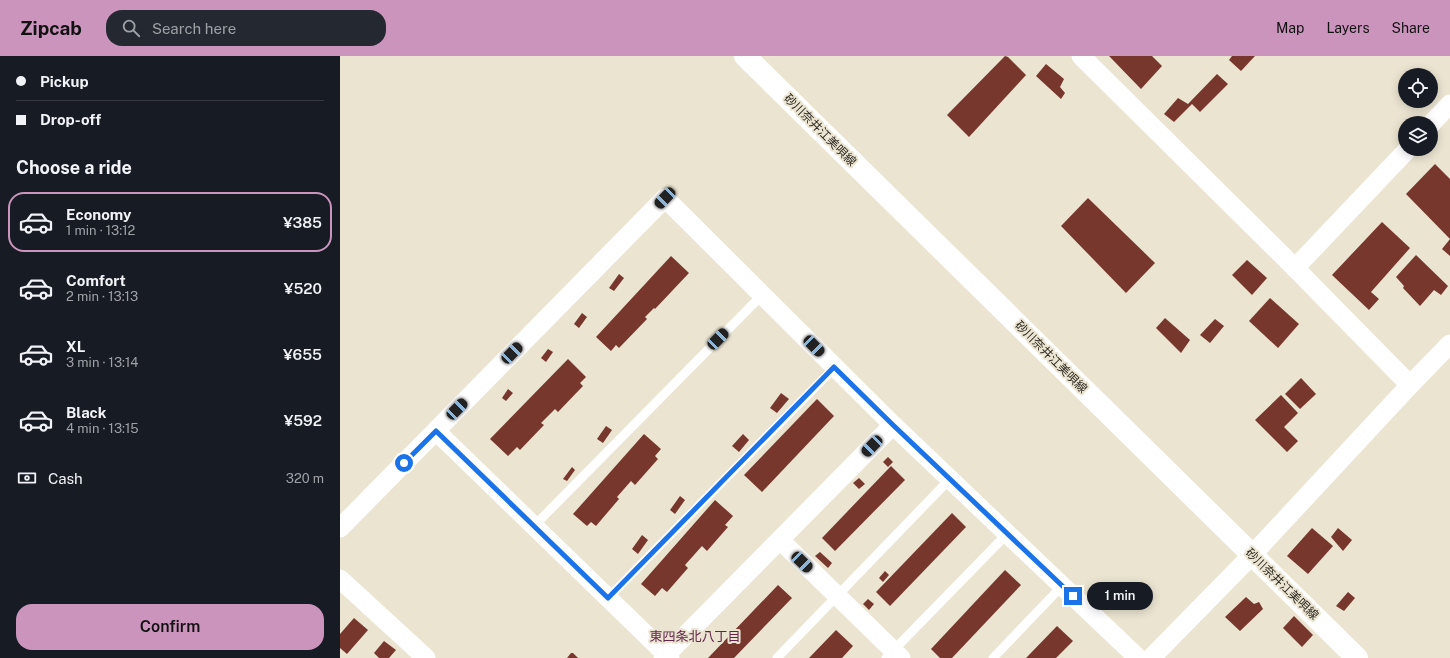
<!DOCTYPE html>
<meta charset="utf-8">
<style>
:root{--surface:#171b24;--page:#242831;--text:#f1f3f6;--muted:#9ea1a6;--line:#363941;--accent:#cb94bc}
body{margin:0;font-family:"Public Sans","Noto Sans JP",sans-serif;background:var(--page);color:var(--text);height:100vh;display:flex;flex-direction:column;font-size:15px;white-space:nowrap}
*{box-sizing:border-box;margin:0}
p{font-size:13px;color:var(--muted)}
.icon{flex:none;width:22px;height:22px;fill:none;stroke:currentColor;stroke-width:2;stroke-linecap:round;stroke-linejoin:round}
.map{position:relative;flex:1;overflow:hidden}
.panel{display:flex;flex-direction:column;background:var(--surface);width:340px}
.panel>*{flex:none}
.guide{display:grid;align-content:center;height:88px;padding:0 16px;background:var(--surface)}
.buttons{position:absolute;left:1058px;top:12px;display:grid;gap:8px}
.buttons a{display:grid;place-items:center;width:40px;height:40px;border-radius:50%;background:var(--surface);box-shadow:0 2px 10px #0003;font-size:20px}
.end{position:absolute;width:18px;height:18px;margin:-9px;border:5px solid #1a73e8;background:#fff;box-shadow:0 0 0 2px #fff}
.from{border-radius:50%}
.bubble{position:absolute;height:28px;border-radius:14px;background:var(--surface);box-shadow:0 2px 10px #0003;font-size:13px;font-weight:600;line-height:28px;text-align:center}
.car{position:absolute;width:12px;height:24px;margin:-12px -6px;border-radius:5px;box-shadow:0 0 3px 1px #0007;background:linear-gradient(#222 24%,#8ab4d8 0 40%,#222 0 76%,#8ab4d8 0 86%,#222 0)}
.guide b{display:flex;align-items:center;gap:14px;height:38px;font-size:15px}
.guide b+b{border-top:1px solid var(--line)}
.guide i{width:10px;height:10px;background:var(--text)}
ul{padding:0;list-style:none}
li{display:flex;align-items:center;gap:12px;height:60px;margin:0 8px 6px;padding:0 8px;border:2px solid transparent;border-radius:16px}
li div{flex:1}
li b{display:block;font-size:15px}
li em{font-style:normal;font-weight:600}
li.current{border-color:var(--accent)}
li>.icon{width:36px;height:36px;stroke-width:1.5}
h2{padding:0 16px;font-size:18px;line-height:48px}
.pay{display:flex;align-items:center;gap:10px;height:44px;padding:0 16px;font-size:15px}
.pay p{margin-inline-start:auto}
.cta{display:flex;gap:8px;margin-top:auto;padding:8px 16px}
.cta a{flex:1;height:46px;border-radius:16px;background:var(--accent);color:#111;font-size:16px;font-weight:600;line-height:46px;text-align:center}
header{display:flex;align-items:center;gap:24px;box-sizing:border-box;height:56px;padding:0 20px;background:var(--accent);color:#111}
header strong{font-size:19px}
nav{display:flex;gap:22px;margin-inline-start:auto;font-size:14px}
.search{width:280px;height:36px;background:var(--page);display:flex;align-items:center;gap:10px;box-sizing:border-box;padding:0 14px;border-radius:16px;color:var(--muted);font-size:15px}
main{display:flex;flex:1;min-height:0}
.map>svg:first-child{display:block}
</style>
<header>
<strong>Zipcab</strong>
<div class="search"><svg class="icon" aria-label="search" viewBox="0 0 24 24"><circle cx="10" cy="10" r="6"/><path d="M15 15l6 6"/></svg>Search here</div>
<nav><a>Map</a><a>Layers</a><a>Share</a></nav>
</header>
<main>
<section class="panel">
<div class="guide">
<b><i class="from"></i>Pickup</b>
<b><i></i>Drop-off</b>
</div>
<h2>Choose a ride</h2>
<ul>
<li class="current"><svg class="icon" aria-label="car" viewBox="0 0 24 24"><path d="M5 17H2v-5l4-1 3-4h7l3 4 3 1v5h-3M9 17h6M6 11h13"/><circle cx="7" cy="17" r="2"/><circle cx="17" cy="17" r="2"/></svg><div><b>Economy</b><p>1 min · 13:12</p></div><em>¥385</em></li>
<li><svg class="icon" aria-label="car" viewBox="0 0 24 24"><path d="M5 17H2v-5l4-1 3-4h7l3 4 3 1v5h-3M9 17h6M6 11h13"/><circle cx="7" cy="17" r="2"/><circle cx="17" cy="17" r="2"/></svg><div><b>Comfort</b><p>2 min · 13:13</p></div><em>¥520</em></li>
<li><svg class="icon" aria-label="car" viewBox="0 0 24 24"><path d="M5 17H2v-5l4-1 3-4h7l3 4 3 1v5h-3M9 17h6M6 11h13"/><circle cx="7" cy="17" r="2"/><circle cx="17" cy="17" r="2"/></svg><div><b>XL</b><p>3 min · 13:14</p></div><em>¥655</em></li>
<li><svg class="icon" aria-label="car" viewBox="0 0 24 24"><path d="M5 17H2v-5l4-1 3-4h7l3 4 3 1v5h-3M9 17h6M6 11h13"/><circle cx="7" cy="17" r="2"/><circle cx="17" cy="17" r="2"/></svg><div><b>Black</b><p>4 min · 13:15</p></div><em>¥592</em></li>
</ul>
<div class="pay"><svg class="icon" aria-label="cash" viewBox="0 0 24 24"><path d="M3 7h18v10H3z"/><circle cx="12" cy="12" r="2"/></svg>Cash<p>320 m</p></div>
<div class="cta"><a>Confirm</a></div>
</section>
<div class="map">
<svg width="1110" height="602" viewBox="0 0 1110 602">
<rect width="100%" height="100%" fill="#ebe4d1"/>
<g fill="#77372c">
<polygon points="665,0 668,1 686,19 629,81 607,59"/>
<polygon points="769,0 812,0 822,10 801,33"/>
<polygon points="892,0 915,0 901,15 889,4"/>
<polygon points="706,8 724,23 720,31 725,37 721,43 696,20"/>
<polygon points="877,18 888,28 860,56 852,48 834,66 824,58 838,42 848,48"/>
<polygon points="1095,108 1110,123 1110,183 1066,138"/>
<polygon points="748,142 815,207 786,237 721,170"/>
<polygon points="1042,166 1070,192 1031,236 1039,243 1029,254 992,219"/>
<polygon points="1110,183 1110,200 1102,193"/>
<polygon points="1076,199 1108,230 1101,239 1094,234 1080,250 1063,232 1064,230 1056,221"/>
<polygon points="331,200 349,217 315,253 314,252 305,261 307,263 279,292 276,289 271,295 256,281"/>
<polygon points="907,204 927,222 912,239 892,219"/>
<polygon points="279,218 284,222 274,235 269,232"/>
<polygon points="930,242 959,268 938,292 909,265"/>
<polygon points="242,257 247,261 239,272 234,268"/>
<polygon points="825,262 850,284 841,297 816,272"/>
<polygon points="875,263 884,270 870,287 860,279"/>
<polygon points="208,293 213,296 206,306 201,302"/>
<polygon points="228,303 246,321 240,327 243,330 218,356 215,353 201,367 204,369 180,394 177,391 168,400 150,383"/>
<polygon points="961,322 976,338 960,353 945,338"/>
<polygon points="168,333 173,337 166,345 162,342"/>
<polygon points="441,337 449,343 437,357 430,352"/>
<polygon points="941,339 958,357 944,371 958,385 947,396 915,364"/>
<polygon points="477,343 494,360 422,436 404,419"/>
<polygon points="266,370 272,374 263,387 257,383"/>
<polygon points="304,378 321,393 315,400 318,403 295,429 291,425 277,441 279,443 256,470 251,466 247,470 233,458"/>
<polygon points="403,378 409,384 399,396 392,390"/>
<polygon points="548,401 553,406 548,411 543,406"/>
<polygon points="551,410 565,424 495,495 482,482"/>
<polygon points="232,411 235,414 227,425 223,423"/>
<polygon points="519,422 525,428 519,433 513,427"/>
<polygon points="340,440 345,444 335,458 330,454"/>
<polygon points="375,444 393,460 385,469 388,471 367,495 362,490 345,509 348,512 327,536 322,532 315,540 301,528"/>
<polygon points="612,457 626,471 550,550 536,536"/>
<polygon points="972,472 993,490 968,518 947,500"/>
<polygon points="998,472 1012,484 1003,495 991,481"/>
<polygon points="302,479 308,484 298,498 292,493"/>
<polygon points="480,496 492,507 488,512 475,500"/>
<polygon points="665,514 681,529 612,602 600,602 591,593"/>
<polygon points="545,515 549,519 543,526 539,522"/>
<polygon points="438,529 452,542 394,602 368,602"/>
<polygon points="1008,536 1015,542 1004,555 996,550"/>
<polygon points="906,541 914,548 919,546 923,553 900,575 885,561"/>
<polygon points="528,543 534,548 529,554 523,548"/>
<polygon points="954,560 973,579 962,591 943,572"/>
<polygon points="14,562 28,574 7,598 0,592 0,578"/>
<polygon points="717,570 733,585 716,602 686,602"/>
<polygon points="496,574 513,590 502,602 469,602"/>
<polygon points="44,585 56,594 49,602 39,602 34,597"/>
<polygon points="231,597 233,597 238,602 227,602"/>
</g>
<g fill="none" stroke-linecap="round" stroke-linejoin="round">
<g stroke="#fff" stroke-width="9">
<polyline points="194,470 422,239"/>
<polyline points="268,542 495,311"/>
<polyline points="437,602 610,423"/>
<polyline points="546,602 667,478"/>
<polyline points="653,602 722,530"/>
</g>
<g stroke="#fff" stroke-width="19">
<polyline points="741,0 955,212 1070,329"/>
<polyline points="1091,68 1110,48"/>
<polyline points="955,212 1068,93"/>
<polyline points="96,375 330,602"/>
<polyline points="0,472 325,142 553,369 798,602"/>
<polyline points="440,484 561,602"/>
<polyline points="0,523 86,602"/>
<polyline points="323,602 553,369"/>
<polyline points="811,602 912,499 1070,329 1110,288"/>
</g>
<polyline stroke="#fff" stroke-width="22" points="405,0 1017,602"/>
</g>
<g fill="none" stroke-linecap="round" stroke-linejoin="round">
<polyline stroke="#1a73e8" stroke-width="5" points="64,407 96,375 268,542 494,311 553,369 733,540"/>
</g>
<g text-anchor="middle" dominant-baseline="central" stroke-width="4" stroke-linejoin="round" paint-order="stroke">
<g font-size="12" fill="#2c2922" stroke="#ebe4d1">
<text transform="translate(480 74) rotate(45)">砂川奈井江美唄線</text>
<text transform="translate(711 301) rotate(45)">砂川奈井江美唄線</text>
<text transform="translate(942 528) rotate(44)">砂川奈井江美唄線</text>
</g>
<g font-size="13" fill="#61254b" stroke="#ebe4d1">
<text x="355" y="580">東四条北八丁目</text>
</g>
</g>
</svg>
<div class="buttons">
<a><svg class="icon" aria-label="locate" viewBox="0 0 24 24"><circle cx="12" cy="12" r="6"/><path d="M12 2v4M12 18v4M2 12h4M18 12h4"/></svg></a>
<a><svg class="icon" aria-label="layers" viewBox="0 0 24 24"><path d="M12 4l9 5-9 5-9-5zM3 14l9 5 9-5"/></svg></a>
</div>
<i class="end from" style="left:64px;top:407px"></i>
<i class="end" style="left:733px;top:540px"></i>
<div class="bubble" style="left:747px;top:526px;width:66px">1 min</div>
<i class="car" style="left:325px;top:142px;rotate:224deg"></i>
<i class="car" style="left:378px;top:283px;rotate:45deg"></i>
<i class="car" style="left:474px;top:290px;rotate:135deg"></i>
<i class="car" style="left:172px;top:297px;rotate:45deg"></i>
<i class="car" style="left:117px;top:353px;rotate:44deg"></i>
<i class="car" style="left:532px;top:390px;rotate:224deg"></i>
<i class="car" style="left:462px;top:506px;rotate:134deg"></i>
</div>
</main>
